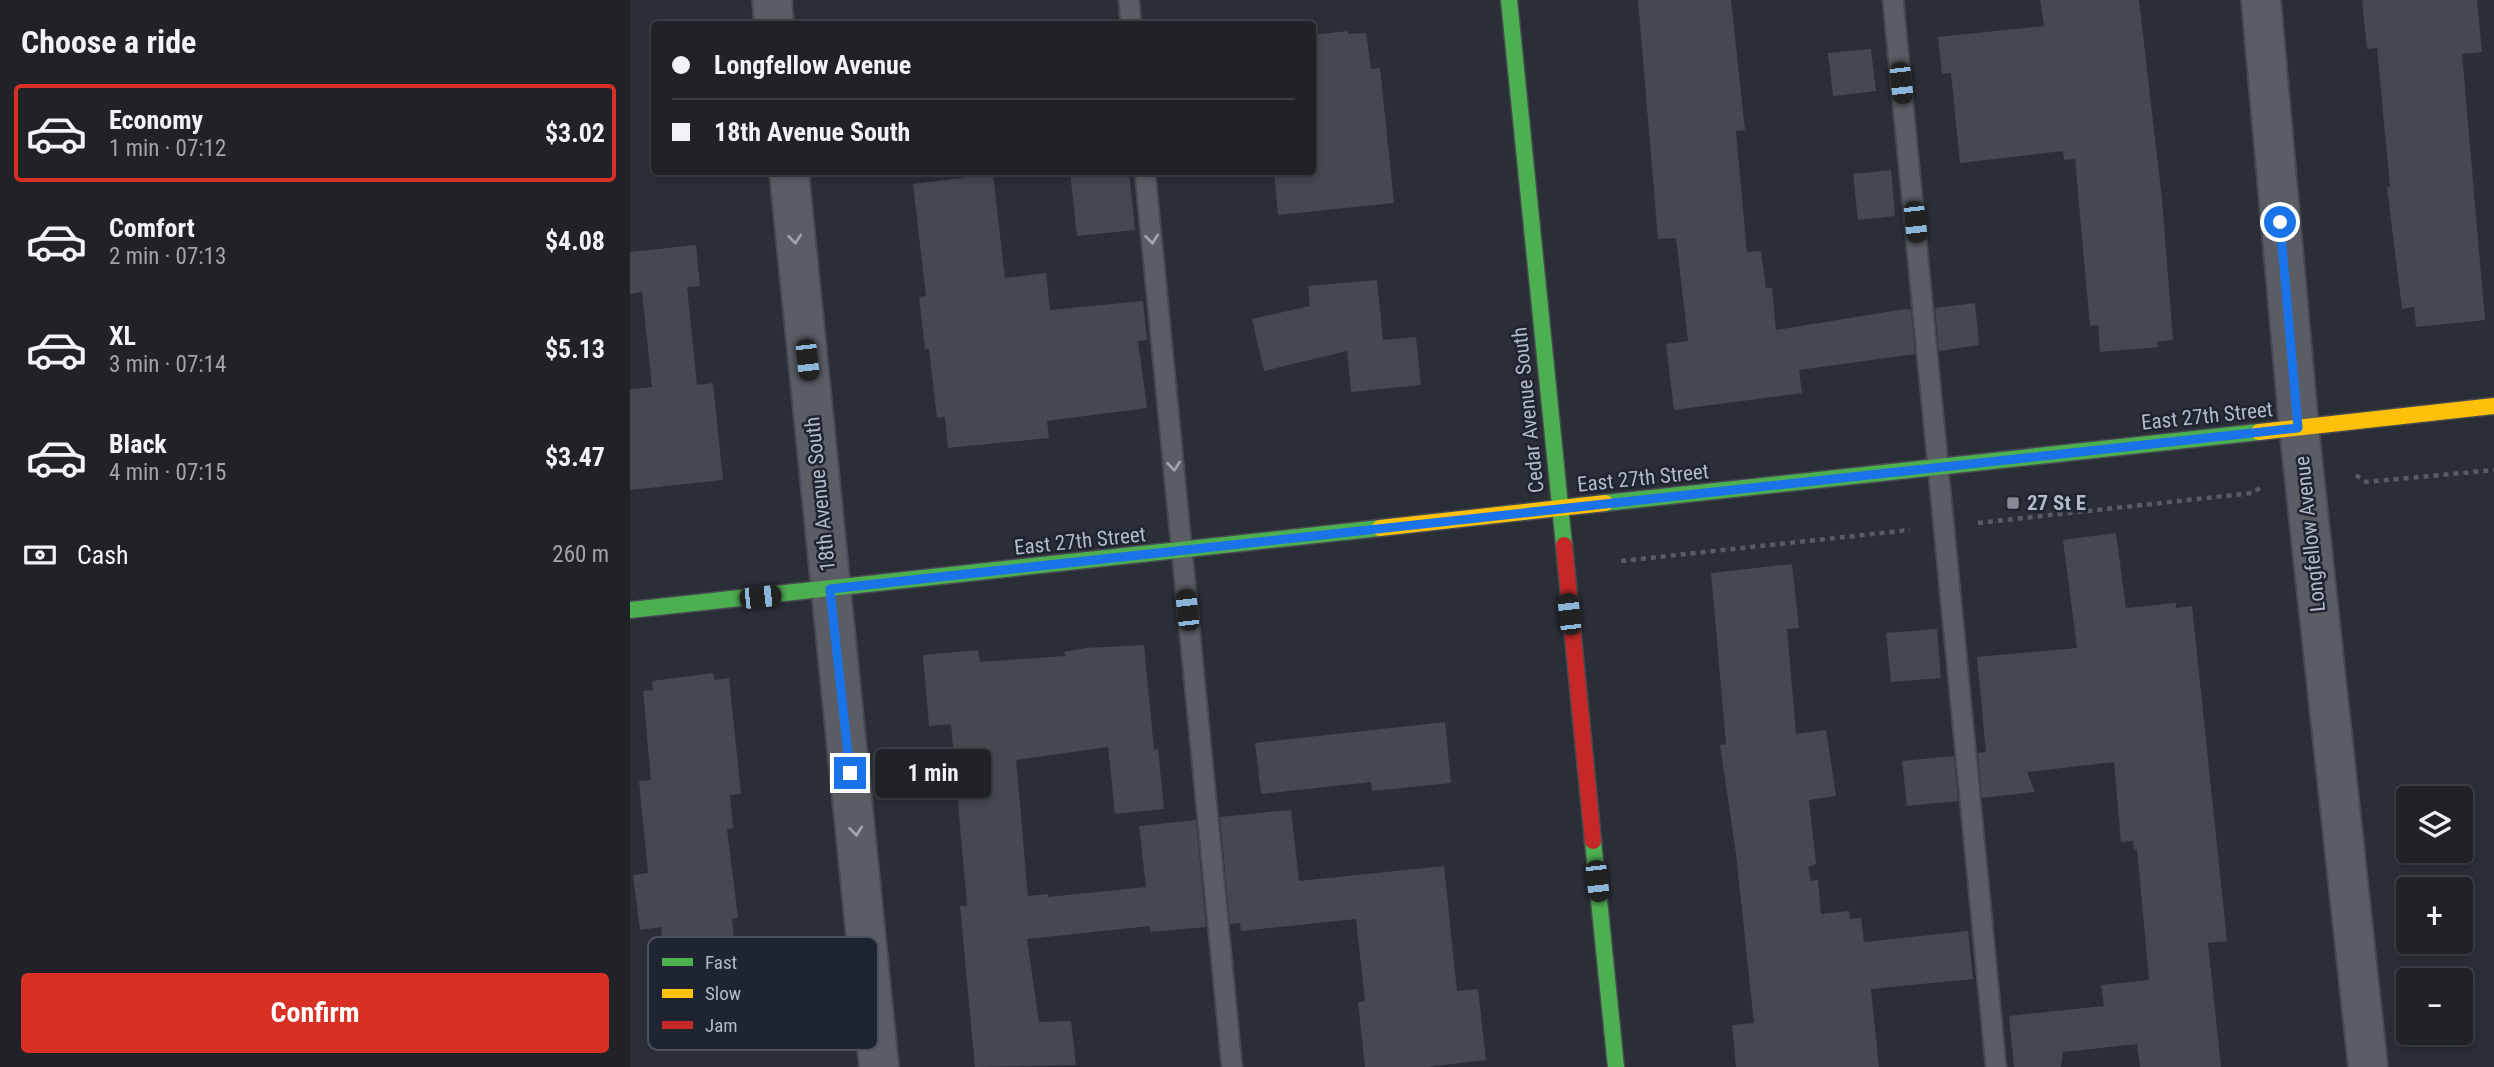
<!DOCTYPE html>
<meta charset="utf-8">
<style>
:root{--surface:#202228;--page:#2d2f34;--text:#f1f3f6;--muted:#a2a4a8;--line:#3d3f45;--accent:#d93025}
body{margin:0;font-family:"Roboto Condensed",sans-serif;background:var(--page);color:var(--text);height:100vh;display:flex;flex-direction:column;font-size:26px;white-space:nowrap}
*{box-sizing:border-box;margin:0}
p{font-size:23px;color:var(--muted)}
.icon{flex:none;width:38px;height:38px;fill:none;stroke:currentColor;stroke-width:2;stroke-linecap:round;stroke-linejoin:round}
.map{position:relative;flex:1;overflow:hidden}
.side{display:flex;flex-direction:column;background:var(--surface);width:630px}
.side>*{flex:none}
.banner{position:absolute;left:21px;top:21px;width:665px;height:154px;border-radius:7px;box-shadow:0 4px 10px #0003,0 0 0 2px var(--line);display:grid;align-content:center;height:154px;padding:0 21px;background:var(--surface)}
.tools{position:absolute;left:1766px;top:786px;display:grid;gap:14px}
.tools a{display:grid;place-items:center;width:77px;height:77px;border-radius:7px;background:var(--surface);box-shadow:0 4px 10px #0003,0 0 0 2px var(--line);font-size:35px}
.end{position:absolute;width:32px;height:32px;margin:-16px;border:9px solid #1a73e8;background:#fff;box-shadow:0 0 0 4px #fff}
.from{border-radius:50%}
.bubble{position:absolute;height:49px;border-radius:7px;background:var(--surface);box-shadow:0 4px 10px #0003,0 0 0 2px var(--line);font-size:23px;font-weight:700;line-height:49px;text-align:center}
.car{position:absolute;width:21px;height:42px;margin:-21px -10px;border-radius:9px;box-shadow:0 0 5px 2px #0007;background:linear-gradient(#222 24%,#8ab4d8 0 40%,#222 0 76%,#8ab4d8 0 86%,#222 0)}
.banner b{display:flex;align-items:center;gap:24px;height:66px;font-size:26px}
.banner b+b{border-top:2px solid var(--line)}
.banner i{width:18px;height:18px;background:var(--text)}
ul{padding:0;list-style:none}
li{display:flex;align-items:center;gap:21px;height:98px;margin:0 14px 10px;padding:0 7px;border:4px solid transparent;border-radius:7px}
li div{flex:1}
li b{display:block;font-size:26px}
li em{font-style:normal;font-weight:700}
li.active{border-color:var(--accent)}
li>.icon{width:63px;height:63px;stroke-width:1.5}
h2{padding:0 21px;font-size:32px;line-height:84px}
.pay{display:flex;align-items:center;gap:18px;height:77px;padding:0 21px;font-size:26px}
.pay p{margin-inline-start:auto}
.cta{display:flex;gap:14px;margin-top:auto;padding:14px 21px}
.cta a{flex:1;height:80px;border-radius:7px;background:var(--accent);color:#fff;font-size:28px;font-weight:700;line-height:80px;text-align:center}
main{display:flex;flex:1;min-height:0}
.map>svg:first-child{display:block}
</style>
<main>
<section class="side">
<h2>Choose a ride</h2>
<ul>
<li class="active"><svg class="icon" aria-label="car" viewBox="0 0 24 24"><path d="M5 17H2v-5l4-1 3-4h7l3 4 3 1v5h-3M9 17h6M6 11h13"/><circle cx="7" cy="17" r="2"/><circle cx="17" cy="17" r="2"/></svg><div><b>Economy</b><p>1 min · 07:12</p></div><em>$3.02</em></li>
<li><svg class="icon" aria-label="car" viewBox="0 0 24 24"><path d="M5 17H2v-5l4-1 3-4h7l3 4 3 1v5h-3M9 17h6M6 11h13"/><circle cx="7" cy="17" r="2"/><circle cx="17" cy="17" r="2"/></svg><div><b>Comfort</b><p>2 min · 07:13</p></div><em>$4.08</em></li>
<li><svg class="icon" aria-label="car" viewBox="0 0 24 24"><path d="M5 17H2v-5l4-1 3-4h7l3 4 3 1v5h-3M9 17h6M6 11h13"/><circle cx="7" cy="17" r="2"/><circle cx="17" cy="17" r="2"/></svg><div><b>XL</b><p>3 min · 07:14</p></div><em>$5.13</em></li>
<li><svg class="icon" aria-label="car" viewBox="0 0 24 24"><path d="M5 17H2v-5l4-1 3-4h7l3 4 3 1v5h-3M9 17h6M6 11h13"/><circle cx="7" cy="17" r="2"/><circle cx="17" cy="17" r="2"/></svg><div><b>Black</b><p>4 min · 07:15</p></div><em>$3.47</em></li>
</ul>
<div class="pay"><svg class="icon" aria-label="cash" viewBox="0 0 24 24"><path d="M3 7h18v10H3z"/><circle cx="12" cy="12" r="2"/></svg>Cash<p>260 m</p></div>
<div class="cta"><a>Confirm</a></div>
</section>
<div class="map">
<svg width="1864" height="1067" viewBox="0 0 1864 1067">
<rect width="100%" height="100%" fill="#2a2e36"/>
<g fill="#44484f">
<polygon points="1008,0 1101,0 1115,130 1106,131 1117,252 1131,251 1136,288 1142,288 1146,330 1275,309 1281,310 1285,354 1169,370 1172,393 1044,410 1036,344 1058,341 1046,238 1028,239"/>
<polygon points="1410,0 1509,0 1532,199 1543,340 1527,342 1528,347 1470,352 1468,325 1460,326 1445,159 1434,160 1433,151 1330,163 1321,73 1312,74 1308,37 1414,26"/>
<polygon points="1732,0 1847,0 1852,52 1832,54 1855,320 1786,327 1784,307 1772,309 1757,187 1760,187 1747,48 1737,49"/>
<polygon points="718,31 718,34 736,33 741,69 750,68 764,203 648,215 644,172 682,172 682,35"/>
<polygon points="1241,49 1246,91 1203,96 1198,53"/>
<polygon points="1261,170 1265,216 1228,220 1223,174"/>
<polygon points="440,172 499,172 505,230 447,236"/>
<polygon points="363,174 375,278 416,273 420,310 513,301 517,340 508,341 517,408 417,421 419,438 318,448 315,417 307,418 299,349 295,349 289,297 296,296 283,184"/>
<polygon points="66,245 70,286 57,287 67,385 83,383 93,480 0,490 0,389 22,387 12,292 0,294 0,252"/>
<polygon points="747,280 753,340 786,337 791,385 721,392 717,351 634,371 622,319 680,306 678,286"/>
<polygon points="1345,303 1349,345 1309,351 1305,308"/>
<polygon points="1486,533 1496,608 1546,603 1546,608 1562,606 1597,941 1578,943 1591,1067 1510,1067 1507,1044 1433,1052 1431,1067 1384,1067 1379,1016 1474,1006 1471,985 1519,980 1507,849 1504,850 1503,841 1491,842 1484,762 1397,772 1405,792 1352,798 1348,753 1356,752 1347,657 1447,648 1433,540"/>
<polygon points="1162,564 1169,628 1157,629 1166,734 1196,730 1206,796 1179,800 1186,864 1178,867 1181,881 1188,880 1191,914 1219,911 1220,919 1231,918 1234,942 1338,931 1343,979 1241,989 1249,1067 1106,1067 1102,1025 1124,1023 1106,854 1090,745 1096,744 1081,573"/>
<polygon points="1307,629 1311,678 1261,682 1256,633"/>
<polygon points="514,645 524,750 528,749 534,809 485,814 478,747 386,760 398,896 418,894 418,897 516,887 509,826 566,820 576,927 520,932 520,926 397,939 409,1022 441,1021 446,1065 345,1067 330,906 337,906 321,724 299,726 293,655 348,650 350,662 435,656 434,652 456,648"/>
<polygon points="83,673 84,680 99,678 111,794 100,795 103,828 97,829 108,918 102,919 110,997 124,995 129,1035 116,1040 44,1048 31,927 10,930 3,875 18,873 9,781 21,780 13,691 23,690 22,681"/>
<polygon points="815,722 821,783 742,791 741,782 631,794 625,743"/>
<polygon points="1324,756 1328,801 1277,806 1272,761"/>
<polygon points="661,810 669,881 814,866 827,991 848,989 856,1060 797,1067 735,1067 728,1002 735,1001 726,919 611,931 610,923 600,924 590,817"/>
</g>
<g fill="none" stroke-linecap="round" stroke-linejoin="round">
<defs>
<g id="lane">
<polyline points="499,0 501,24"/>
<polyline points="1263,0 1366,1067"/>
<polyline points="515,172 602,1067"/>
</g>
<g id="street">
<polyline points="142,0 144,24"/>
<polyline points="1631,0 1669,428 1738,1067"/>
<polyline points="159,172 249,1067"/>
</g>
<g id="fast">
<polyline points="879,0 934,545"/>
<polyline points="975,503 1629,432"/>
<polyline points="0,610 750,528"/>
<polyline points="963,841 986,1067"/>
</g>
<g id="slow">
<polyline points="1629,432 1864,406"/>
<polyline points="750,528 975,503"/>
</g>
<polyline id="jam" points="934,545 963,841"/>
</defs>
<use href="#lane" stroke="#46494f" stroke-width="23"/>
<use href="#street" stroke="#46494f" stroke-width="42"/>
<use href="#fast" stroke="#46494f" stroke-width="19"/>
<use href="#slow" stroke="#46494f" stroke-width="19"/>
<use href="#jam" stroke="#46494f" stroke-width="19"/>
<g stroke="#585c61" stroke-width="4.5" stroke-dasharray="5 5" stroke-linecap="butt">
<polyline points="1726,475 1736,482 1864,470"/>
<polyline points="1348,523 1622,493 1630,488"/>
<polyline points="991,561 1280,530"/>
</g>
<use href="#lane" stroke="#5a5d64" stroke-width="19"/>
<use href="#street" stroke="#5a5d64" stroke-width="38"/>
<use href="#fast" stroke="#4caf50" stroke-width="16"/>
<use href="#slow" stroke="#ffc107" stroke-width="16"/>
<use href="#jam" stroke="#c62828" stroke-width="16"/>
</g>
<defs><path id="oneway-chevron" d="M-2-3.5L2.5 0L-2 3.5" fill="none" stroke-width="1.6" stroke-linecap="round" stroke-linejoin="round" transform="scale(1.75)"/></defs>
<g stroke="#9ea3ae">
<use href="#oneway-chevron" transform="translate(165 239) rotate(84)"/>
<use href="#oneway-chevron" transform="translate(522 239) rotate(84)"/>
<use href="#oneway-chevron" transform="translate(544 466) rotate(84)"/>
<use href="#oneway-chevron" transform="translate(226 831) rotate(84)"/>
</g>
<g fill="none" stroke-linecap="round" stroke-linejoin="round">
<polyline stroke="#1a73e8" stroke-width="9" points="220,773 200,589 1668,428 1650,222"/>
</g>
<rect fill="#848994" stroke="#1e2430" stroke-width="2.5" x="1376" y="496" width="14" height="14" rx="3.5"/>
<g text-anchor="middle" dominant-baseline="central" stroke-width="5" stroke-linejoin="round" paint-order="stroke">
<g font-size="21" fill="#b4bac7" stroke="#1e2430">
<text transform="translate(898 410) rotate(-96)">Cedar Avenue South</text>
<text transform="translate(1577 416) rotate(-6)">East 27th Street</text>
<text transform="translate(1013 478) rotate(-6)">East 27th Street</text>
<text transform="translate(190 494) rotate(-96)">18th Avenue South</text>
<text transform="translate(1680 534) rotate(-96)">Longfellow Avenue</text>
<text transform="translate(450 541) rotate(-6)">East 27th Street</text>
</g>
<g font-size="21" font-weight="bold" fill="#b4bac7" stroke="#1e2430" text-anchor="start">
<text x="1397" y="503">27 St E</text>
</g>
</g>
<rect x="18" y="937" width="230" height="113" rx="10" fill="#1e2430" stroke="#4b515d" stroke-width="2"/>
<rect x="32" y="958" width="31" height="8" fill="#4caf50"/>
<rect x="32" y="989" width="31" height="9" fill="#ffc107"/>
<rect x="32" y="1021" width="31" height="8" fill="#c62828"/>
<g font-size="19" fill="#b4bac7">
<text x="75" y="969">Fast</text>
<text x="75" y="1000">Slow</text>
<text x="75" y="1032">Jam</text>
</g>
</svg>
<div class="tools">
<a><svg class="icon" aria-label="layers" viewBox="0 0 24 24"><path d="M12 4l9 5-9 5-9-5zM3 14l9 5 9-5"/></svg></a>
<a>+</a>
<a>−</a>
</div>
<i class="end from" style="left:1650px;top:222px"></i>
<i class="end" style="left:220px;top:773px"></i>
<div class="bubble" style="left:245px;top:749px;width:116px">1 min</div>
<i class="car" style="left:1271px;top:83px;rotate:174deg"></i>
<i class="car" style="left:1285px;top:222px;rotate:174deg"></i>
<i class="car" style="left:177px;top:360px;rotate:174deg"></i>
<i class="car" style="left:130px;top:597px;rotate:84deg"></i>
<i class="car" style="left:557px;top:610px;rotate:354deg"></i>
<i class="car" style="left:939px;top:614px;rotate:354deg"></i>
<i class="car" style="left:967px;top:881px;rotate:174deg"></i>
<div class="banner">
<b><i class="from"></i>Longfellow Avenue</b>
<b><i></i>18th Avenue South</b>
</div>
</div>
</main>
